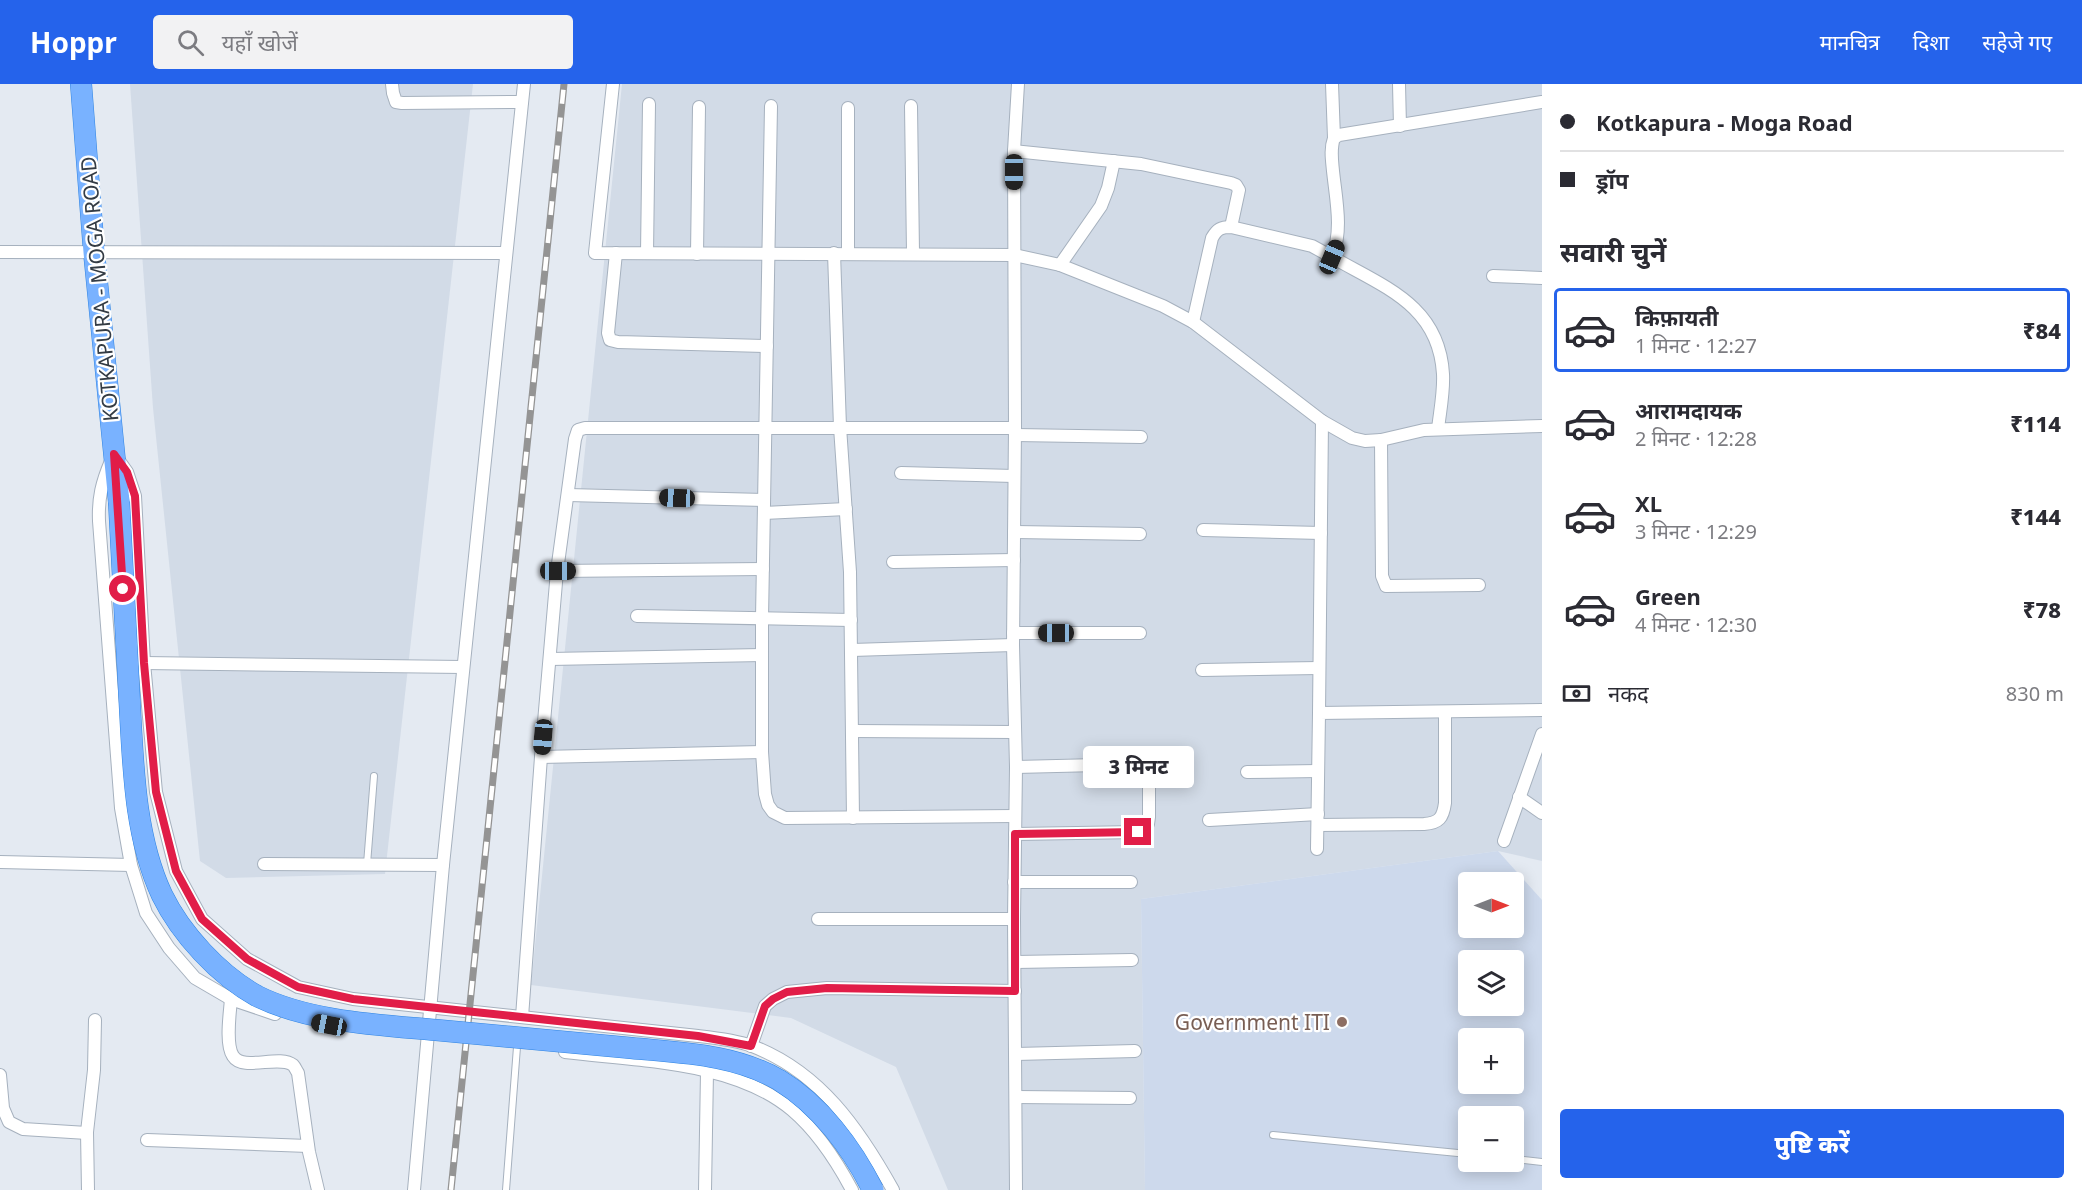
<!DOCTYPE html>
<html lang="hi">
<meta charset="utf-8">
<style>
:root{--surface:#fff;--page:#f2f2f3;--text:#2b2b33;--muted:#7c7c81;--line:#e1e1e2;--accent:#2563eb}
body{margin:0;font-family:"Noto Sans","Noto Sans Devanagari",sans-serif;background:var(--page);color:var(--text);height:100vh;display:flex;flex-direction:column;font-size:22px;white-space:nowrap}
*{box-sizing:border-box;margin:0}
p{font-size:20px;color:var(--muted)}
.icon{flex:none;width:33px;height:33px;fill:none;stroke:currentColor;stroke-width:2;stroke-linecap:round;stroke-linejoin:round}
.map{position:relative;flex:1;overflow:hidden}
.details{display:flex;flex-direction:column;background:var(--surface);width:540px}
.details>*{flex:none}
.banner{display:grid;align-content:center;height:132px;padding:0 18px;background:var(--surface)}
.needle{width:39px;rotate:90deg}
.fabs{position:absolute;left:1458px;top:788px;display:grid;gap:12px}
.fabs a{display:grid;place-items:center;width:66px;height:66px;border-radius:6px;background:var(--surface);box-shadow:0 3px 15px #0003;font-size:30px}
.end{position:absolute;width:27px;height:27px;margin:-14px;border:8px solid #e11d48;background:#fff;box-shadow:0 0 0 3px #fff}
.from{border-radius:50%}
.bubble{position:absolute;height:42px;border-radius:6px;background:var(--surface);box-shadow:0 3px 15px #0003;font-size:20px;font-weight:800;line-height:42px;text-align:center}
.car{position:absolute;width:18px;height:36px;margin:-18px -9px;border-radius:8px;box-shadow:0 0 4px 2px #0007;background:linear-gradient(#222 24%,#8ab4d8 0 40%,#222 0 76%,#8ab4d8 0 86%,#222 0)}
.banner b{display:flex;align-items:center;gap:21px;height:57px;font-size:22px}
.banner b+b{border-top:2px solid var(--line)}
.banner i{width:15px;height:15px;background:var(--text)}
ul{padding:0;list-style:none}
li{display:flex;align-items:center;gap:18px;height:84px;margin:0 12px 9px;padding:0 6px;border:3px solid transparent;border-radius:6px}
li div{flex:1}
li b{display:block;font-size:22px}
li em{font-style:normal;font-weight:800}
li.active{border-color:var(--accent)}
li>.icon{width:54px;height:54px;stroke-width:1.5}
h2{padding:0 18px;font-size:27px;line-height:72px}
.pay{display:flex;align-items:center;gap:15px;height:66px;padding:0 18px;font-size:22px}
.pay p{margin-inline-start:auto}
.action{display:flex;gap:12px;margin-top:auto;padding:12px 18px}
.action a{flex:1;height:69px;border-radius:6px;background:var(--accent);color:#fff;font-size:24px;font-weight:800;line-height:69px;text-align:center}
header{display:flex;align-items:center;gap:36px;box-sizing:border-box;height:84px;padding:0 30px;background:var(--accent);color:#fff}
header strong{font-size:28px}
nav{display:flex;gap:33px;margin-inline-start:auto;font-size:21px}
.search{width:420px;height:54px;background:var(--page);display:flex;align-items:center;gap:15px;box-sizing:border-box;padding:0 21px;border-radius:6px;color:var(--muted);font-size:22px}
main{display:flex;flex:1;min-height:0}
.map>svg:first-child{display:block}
</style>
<header>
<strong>Hoppr</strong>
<div class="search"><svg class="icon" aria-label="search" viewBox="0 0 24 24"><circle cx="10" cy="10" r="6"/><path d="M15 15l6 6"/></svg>यहाँ खोजें</div>
<nav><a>मानचित्र</a><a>दिशा</a><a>सहेजे गए</a></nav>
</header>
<main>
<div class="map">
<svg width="1542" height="1106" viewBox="0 0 1542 1106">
<rect width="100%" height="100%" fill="#e4eaf2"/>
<g fill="#d2dbe7">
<polygon points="130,0 473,0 385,790 226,794 200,777 153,324"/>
<polygon points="622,0 1542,0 1542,777 1498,767 1141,815 1145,1106 948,1106 896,983 791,934 531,901"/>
</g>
<path fill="#cdd9ec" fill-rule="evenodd" d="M1498,767L1542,816V1106H1145L1141,815ZM1468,798H1514V843H1468ZM1468,876H1514V921H1468ZM1468,954H1514V999H1468ZM1468,1032H1514V1077H1468Z"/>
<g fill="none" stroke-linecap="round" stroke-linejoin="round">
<defs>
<g id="service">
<polyline points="367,780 374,692"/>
<polyline points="1273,1051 1468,1070"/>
<polyline points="1514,1075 1542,1078"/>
<polyline points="506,1106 517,963"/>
</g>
<g id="minor">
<polyline points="392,0 393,9 396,18 402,19 522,18"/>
<polyline points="613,0 595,169 1014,171 1060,181 1163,222 1193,238 1322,337 1352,354 1365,357 1381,356 1424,346 1542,342"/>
<polyline points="1332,0 1334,54"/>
<polyline points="1399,0 1400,42"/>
<polyline points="771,22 762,534 762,668 765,710 768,721 773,728 785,734 1015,732"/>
<polyline points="911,22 913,169"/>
<polyline points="848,24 848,169"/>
<polyline points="1014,67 1141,80 1231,99 1236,101 1239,106 1231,143"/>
<polyline points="0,168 506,169"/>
<polyline points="616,169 608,249 610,256 618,258 767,262"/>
<polyline points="647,169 649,20"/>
<polyline points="834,169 840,343 850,488 853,734"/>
<polyline points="697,170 699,23"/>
<path d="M1332,173C1384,203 1439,221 1443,290C1444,308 1440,327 1438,345"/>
<polyline points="1060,181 1101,122 1108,104 1114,77"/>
<polyline points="1493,192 1542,194"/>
<path d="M1193,238L1212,154C1217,145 1221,143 1231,143L1312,162L1332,173C1343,146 1336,116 1333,87C1332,76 1330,65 1334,54L1339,51L1542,18"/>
<polyline points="1015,351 1141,353"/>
<polyline points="1381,356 1382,492 1386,502 1479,501"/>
<path d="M117,374L127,388L135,412L144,579L156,708L176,787L202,835L247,875L298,903L353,915L698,952C716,954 735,956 752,962C820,988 859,1045 893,1106"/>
<path d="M111,377C102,398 98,414 99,437L121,724L131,781L146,829L169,864L195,894L231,915L275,930"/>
<polyline points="901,389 1014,392"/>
<polyline points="568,411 764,416"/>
<polyline points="764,429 846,425"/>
<polyline points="1203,446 1321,449"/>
<polyline points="1014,448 1140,450"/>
<polyline points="893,478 1014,476"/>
<polyline points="557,487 763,485"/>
<polyline points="637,532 851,536"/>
<polyline points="1013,549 1140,549"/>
<polyline points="852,566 1013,561"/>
<polyline points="550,575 762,571"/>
<polyline points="144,579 463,583"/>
<polyline points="1202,586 1319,584"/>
<polyline points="1319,629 1322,337"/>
<polyline points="853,647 1014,648"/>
<polyline points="541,673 762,668"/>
<polyline points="1016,683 1179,679"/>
<polyline points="1247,688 1318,687"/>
<polyline points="1519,713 1542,729"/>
<polyline points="1209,736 1318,730"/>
<path d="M1318,741L1424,740C1439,739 1443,734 1445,719V628"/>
<polyline points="1015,750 1138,748 1148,740 1149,733 1149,680"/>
<polyline points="1504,757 1542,650"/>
<polyline points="1317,765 1319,629 1542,626"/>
<polyline points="0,778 131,781"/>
<polyline points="264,780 443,781"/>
<polyline points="1014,798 1131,798"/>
<polyline points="818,835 1014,835"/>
<polyline points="1015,878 1132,876"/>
<path d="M231,915C230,929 225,960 233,972C243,988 279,970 293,981C295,983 296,986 298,989L309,1068L318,1106"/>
<polyline points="522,933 541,673 557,487 575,355 578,346 585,344 1015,344"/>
<polyline points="751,962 765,922 773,915 787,908 827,904 1015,907"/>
<path d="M565,968C638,977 734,977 792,1026C818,1048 836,1076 852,1106"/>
<polyline points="1016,970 1135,967"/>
<polyline points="0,991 3,1024 9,1038 23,1045 87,1049"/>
<polyline points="1016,1013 1130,1014"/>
<polyline points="147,1056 308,1062"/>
<polyline points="88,1106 87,1048 94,986 95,936"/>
<polyline points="414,1106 443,781 524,0"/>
<polyline points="705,1106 707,988"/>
<polyline points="1016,1106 1014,835 1016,683 1013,561 1015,344 1014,67 1018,0"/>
</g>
<polyline id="trunk" points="81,0 94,168 119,418"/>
</defs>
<use href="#service" stroke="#a6b1be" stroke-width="8"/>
<use href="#minor" stroke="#a6b1be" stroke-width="14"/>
<use href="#trunk" stroke="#2f84e2" stroke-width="22"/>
<use href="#service" stroke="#fff" stroke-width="6"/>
<use href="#minor" stroke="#fff" stroke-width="12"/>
<use href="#trunk" stroke="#79b2ff" stroke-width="21"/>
<defs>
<polyline id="rail" points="451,1106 564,0"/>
</defs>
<use href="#rail" stroke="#949494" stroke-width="7"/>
<use href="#rail" stroke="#fff" stroke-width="4.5" stroke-dasharray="14" stroke-linecap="butt"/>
<defs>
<path id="trunk-bridge" d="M119,418C122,481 126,544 129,607C133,674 133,749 162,811C181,850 219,891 257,912C309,938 380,941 436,946C501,952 566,958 631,964C682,969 734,970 779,996C820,1021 852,1064 873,1106"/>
</defs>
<use href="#trunk-bridge" stroke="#2f84e2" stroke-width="22" stroke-linecap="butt"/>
<use href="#trunk-bridge" stroke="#79b2ff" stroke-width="21"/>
</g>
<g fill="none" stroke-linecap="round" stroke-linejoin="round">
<polyline stroke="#e11d48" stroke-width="8" points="123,505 114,370 127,388 135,412 144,579 156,708 176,787 202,835 247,875 298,903 353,915 698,952 751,962 765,922 773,915 787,908 827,904 1015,907 1015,750 1138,748"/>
</g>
<circle fill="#8d6e63" stroke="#fff" stroke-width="2" cx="1342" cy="938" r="6"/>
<g text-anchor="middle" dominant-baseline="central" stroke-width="4.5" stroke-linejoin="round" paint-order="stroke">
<g font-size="21" fill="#343c45" stroke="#fff">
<text transform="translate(99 205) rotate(-95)">KOTKAPURA - MOGA ROAD</text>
</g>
<g font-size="21" fill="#785e54" stroke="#fff" text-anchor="end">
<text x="1330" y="938">Government ITI</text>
</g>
</g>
</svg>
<div class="fabs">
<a><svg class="needle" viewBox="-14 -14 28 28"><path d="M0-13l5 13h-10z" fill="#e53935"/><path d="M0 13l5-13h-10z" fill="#7c7c81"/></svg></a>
<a><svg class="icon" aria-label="layers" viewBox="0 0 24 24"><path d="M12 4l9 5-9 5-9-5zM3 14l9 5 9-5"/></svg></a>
<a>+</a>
<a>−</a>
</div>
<i class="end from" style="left:123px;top:505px"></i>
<i class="end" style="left:1138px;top:748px"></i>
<div class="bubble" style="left:1083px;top:662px;width:111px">3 मिनट</div>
<i class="car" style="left:1014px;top:88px;rotate:180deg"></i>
<i class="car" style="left:1332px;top:173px;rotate:23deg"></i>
<i class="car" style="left:677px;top:414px;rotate:272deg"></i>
<i class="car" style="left:558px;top:487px;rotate:90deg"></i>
<i class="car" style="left:1056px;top:549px;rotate:270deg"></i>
<i class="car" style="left:543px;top:653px;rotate:185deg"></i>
<i class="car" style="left:329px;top:941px;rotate:281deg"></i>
</div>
<section class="details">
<div class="banner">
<b><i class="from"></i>Kotkapura - Moga Road</b>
<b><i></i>ड्रॉप</b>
</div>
<h2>सवारी चुनें</h2>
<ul>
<li class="active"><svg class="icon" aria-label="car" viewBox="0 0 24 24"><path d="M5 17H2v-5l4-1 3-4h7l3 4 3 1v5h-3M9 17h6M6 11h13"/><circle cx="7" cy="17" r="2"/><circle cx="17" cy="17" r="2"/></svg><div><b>किफ़ायती</b><p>1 मिनट · 12:27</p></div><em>₹84</em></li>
<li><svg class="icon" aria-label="car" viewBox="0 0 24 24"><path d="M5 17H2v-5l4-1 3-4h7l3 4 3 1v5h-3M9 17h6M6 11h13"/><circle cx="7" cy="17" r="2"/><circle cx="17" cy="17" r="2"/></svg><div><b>आरामदायक</b><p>2 मिनट · 12:28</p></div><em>₹114</em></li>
<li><svg class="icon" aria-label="car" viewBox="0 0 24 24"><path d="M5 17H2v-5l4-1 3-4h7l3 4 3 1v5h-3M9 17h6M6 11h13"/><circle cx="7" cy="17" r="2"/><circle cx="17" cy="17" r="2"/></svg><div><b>XL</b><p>3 मिनट · 12:29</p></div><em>₹144</em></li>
<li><svg class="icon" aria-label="car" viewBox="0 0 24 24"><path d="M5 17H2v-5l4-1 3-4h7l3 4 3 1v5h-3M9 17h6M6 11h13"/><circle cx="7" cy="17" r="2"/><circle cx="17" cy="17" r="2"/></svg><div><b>Green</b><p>4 मिनट · 12:30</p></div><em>₹78</em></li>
</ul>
<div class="pay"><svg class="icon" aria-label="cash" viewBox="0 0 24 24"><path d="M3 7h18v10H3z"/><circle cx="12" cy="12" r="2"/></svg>नकद<p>830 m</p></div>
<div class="action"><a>पुष्टि करें</a></div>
</section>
</main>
